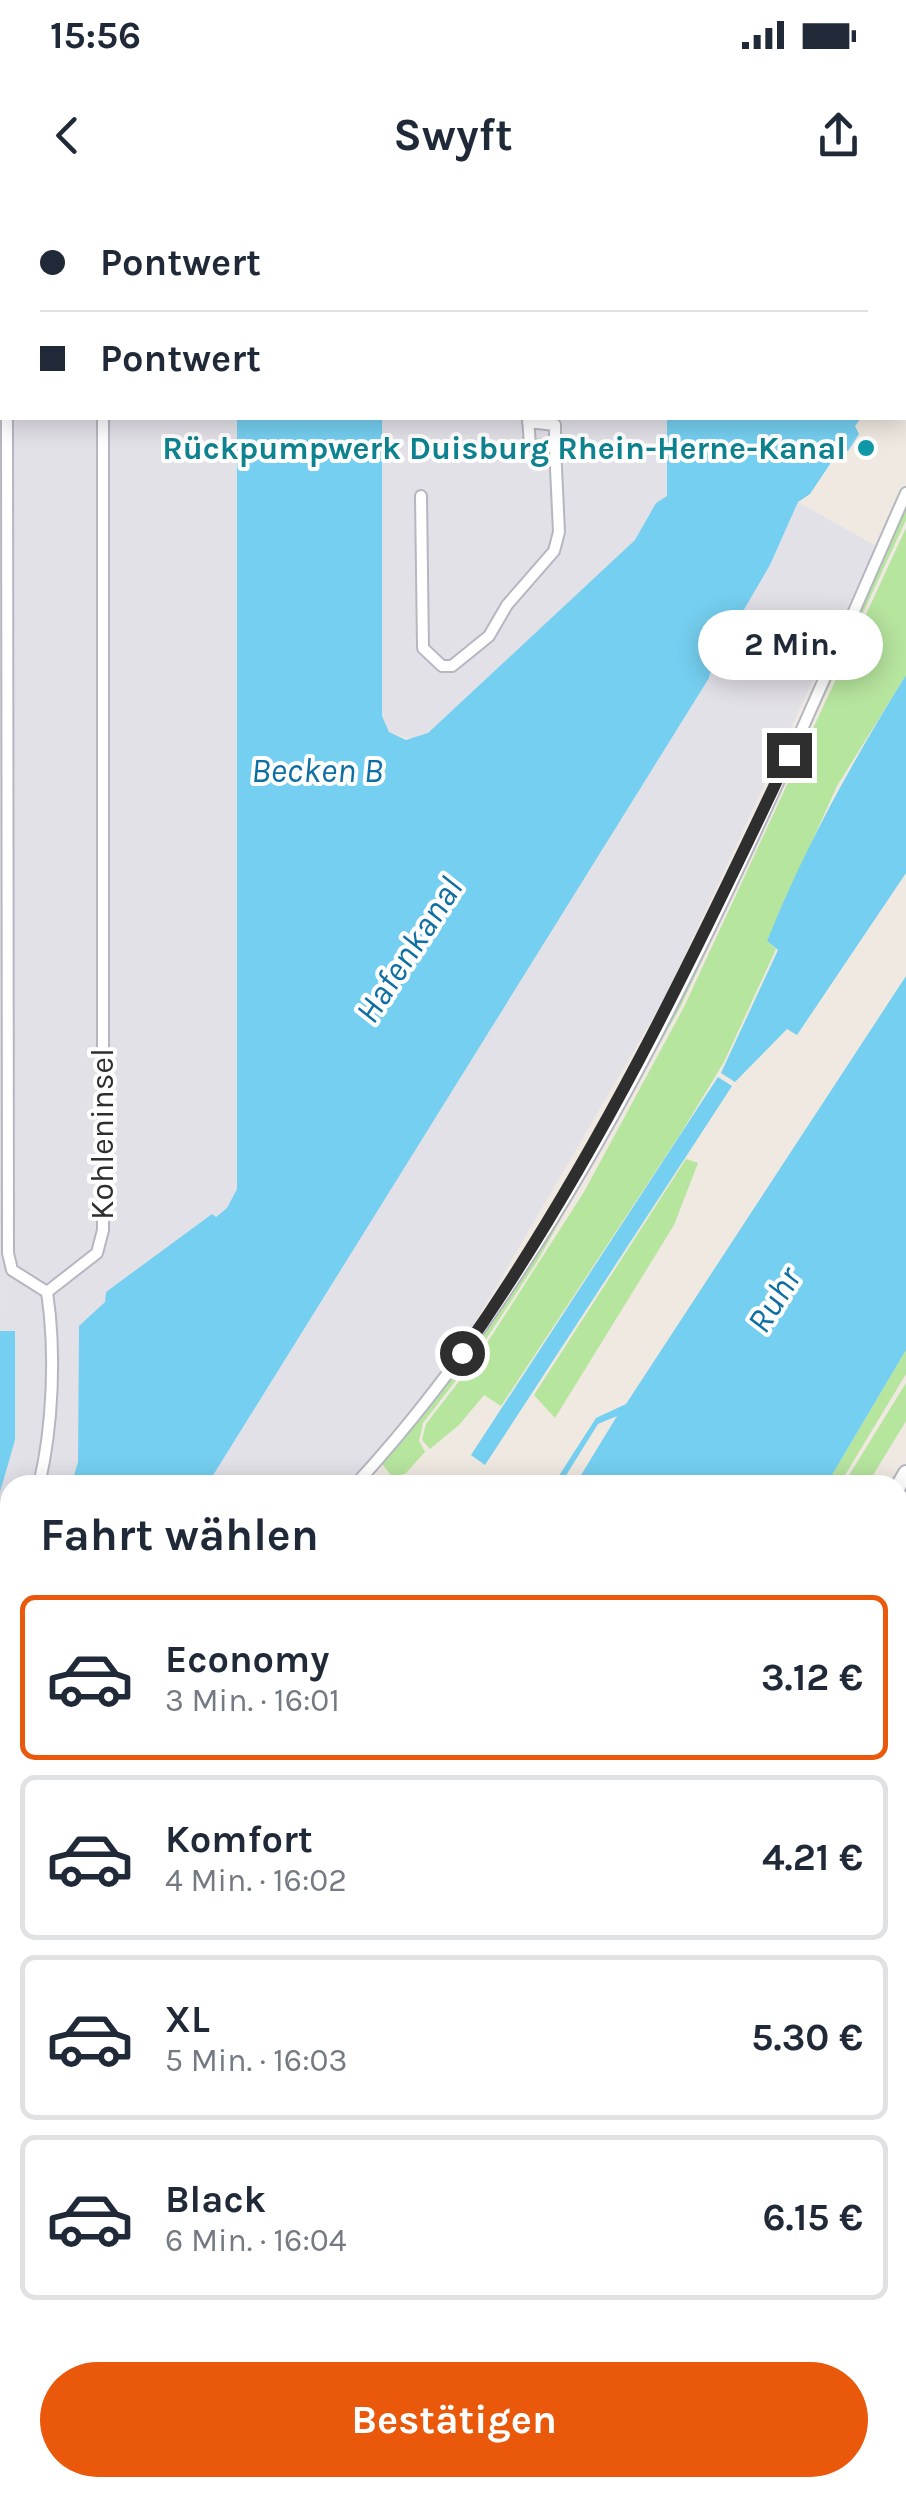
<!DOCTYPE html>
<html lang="de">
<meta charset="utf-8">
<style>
:root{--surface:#fff;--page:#f6f6f7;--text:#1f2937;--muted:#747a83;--line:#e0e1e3;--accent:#ea580c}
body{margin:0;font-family:Karla,sans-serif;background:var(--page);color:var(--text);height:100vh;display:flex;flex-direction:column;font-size:38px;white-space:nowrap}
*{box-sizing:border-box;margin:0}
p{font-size:32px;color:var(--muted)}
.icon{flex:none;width:55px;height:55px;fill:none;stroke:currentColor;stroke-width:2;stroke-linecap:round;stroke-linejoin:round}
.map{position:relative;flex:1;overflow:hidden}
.panel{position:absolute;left:0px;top:1275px;width:908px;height:1022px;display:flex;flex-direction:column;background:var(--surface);border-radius:30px 30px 0 0;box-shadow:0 5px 25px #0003}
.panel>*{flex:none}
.hud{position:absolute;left:0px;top:0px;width:908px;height:220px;box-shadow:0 5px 25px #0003;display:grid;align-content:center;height:220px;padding:0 40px;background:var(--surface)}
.end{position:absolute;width:45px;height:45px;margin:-22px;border:12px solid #2e2e2e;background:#fff;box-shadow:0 0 0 5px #fff}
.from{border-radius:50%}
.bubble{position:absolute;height:70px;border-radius:35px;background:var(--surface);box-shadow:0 5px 25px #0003;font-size:32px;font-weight:700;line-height:70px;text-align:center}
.hud b{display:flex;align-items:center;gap:35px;height:95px;font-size:38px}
.hud b+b{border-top:2px solid var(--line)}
.hud i{width:25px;height:25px;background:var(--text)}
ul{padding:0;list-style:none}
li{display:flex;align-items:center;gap:30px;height:165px;margin:0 20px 15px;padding:0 20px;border:5px solid var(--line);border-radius:15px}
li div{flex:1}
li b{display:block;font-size:38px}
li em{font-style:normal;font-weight:700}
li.selected{border-color:var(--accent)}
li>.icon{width:90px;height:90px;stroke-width:1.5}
h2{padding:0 40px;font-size:45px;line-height:120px}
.action{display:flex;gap:20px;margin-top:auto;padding:20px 40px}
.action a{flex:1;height:115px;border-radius:60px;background:var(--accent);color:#fff;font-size:40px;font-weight:700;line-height:115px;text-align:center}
.status{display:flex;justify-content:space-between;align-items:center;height:70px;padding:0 50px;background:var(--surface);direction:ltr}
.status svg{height:28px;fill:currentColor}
header{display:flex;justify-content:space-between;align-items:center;height:130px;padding:0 40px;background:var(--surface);font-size:45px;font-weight:700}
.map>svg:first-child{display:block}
</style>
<div class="status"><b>15:56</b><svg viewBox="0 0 49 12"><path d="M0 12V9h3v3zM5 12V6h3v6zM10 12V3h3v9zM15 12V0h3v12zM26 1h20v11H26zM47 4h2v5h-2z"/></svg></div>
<header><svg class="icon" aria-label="back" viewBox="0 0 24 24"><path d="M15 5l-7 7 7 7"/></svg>Swyft<svg class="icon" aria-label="share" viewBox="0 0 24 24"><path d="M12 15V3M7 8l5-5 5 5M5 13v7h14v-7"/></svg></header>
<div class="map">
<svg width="906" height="2296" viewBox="0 0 906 2296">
<rect width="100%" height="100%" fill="#efe9e1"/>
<g fill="#e3e1e8">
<polygon points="2,41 2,218 237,218 237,989 227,1008 215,1017 212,1014 106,1092 105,1102 84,1125 78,1262 71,1285 10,1285 10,1354 0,1354 0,1292 15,1240 15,1131 0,1131"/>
<polygon points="382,218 668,218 667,296 656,303 635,340 428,533 414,540 389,532 382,516"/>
<polygon points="798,302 876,346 665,797 461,1147 348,1285 207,1285 709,478 713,463 770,365"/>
</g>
<g fill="#b6e59e">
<polygon points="906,302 906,320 681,806 538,1060 477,1153 423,1223 419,1241 425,1252 405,1274 392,1276 381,1263 487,1125 675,800"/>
<polygon points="906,328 906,475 837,586 767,741 776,749 724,862 681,933 501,1206 484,1195 459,1225 430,1249 422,1240 426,1224 480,1154 584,992 684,807"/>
<polygon points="686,959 698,963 674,1025 555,1218 534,1195"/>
<polygon points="906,1150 906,1174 839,1285 826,1285"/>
<polygon points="906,1183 906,1221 867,1285 843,1285"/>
</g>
<g fill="#75cff0">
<polygon points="237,218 382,218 382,516 389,532 406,540 428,533 635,340 656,303 667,296 667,218 861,218 855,226 859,234 848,251 840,249 810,294 798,302 770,365 713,463 709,478 207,1285 71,1285 78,1262 79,1126 105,1102 106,1092 212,1014 216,1017 227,1008 237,989"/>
<path d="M906,475V673L797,835L787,829L735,882L721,873L778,750L767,741C805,647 852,562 906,475Z"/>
<polygon points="906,776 906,1150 826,1285 575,1285 617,1216 598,1224 560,1285 553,1285 596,1218 626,1204"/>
<polygon points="718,877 732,886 485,1265 471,1255"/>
<polygon points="0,1131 15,1131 15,1240 0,1292"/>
<polygon points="0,1354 10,1354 10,1557 0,1568"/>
<polygon points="10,1719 10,2033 0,2052 0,1737"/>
</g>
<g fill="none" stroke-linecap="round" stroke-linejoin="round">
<defs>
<g id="street">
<polyline points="113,0 113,2"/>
<polyline points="207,0 207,2"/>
<polyline points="96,2 96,0"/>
<polyline points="530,2 530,0"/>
<polyline points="7,218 8,1053 12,1070 47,1092"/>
<polyline points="528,222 555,225 555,247 530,245 528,218"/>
<polyline points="421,296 423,448 442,466 452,466 489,436 507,405 554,351 559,332 555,247"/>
<polyline points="47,1092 97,1053 103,1030 103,218"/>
<path d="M39,1285C53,1226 56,1151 47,1092"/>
<path d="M355,1285C601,1018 760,623 906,293"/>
<polyline points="0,1334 10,1325"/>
<polyline points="898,1599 906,1608"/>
<polyline points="0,1609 10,1599"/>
<polyline points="898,1667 906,1662"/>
<polyline points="898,2092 906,2094"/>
<polyline points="898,2224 906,2219"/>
<polyline points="364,2288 370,2296"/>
<polyline points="745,2288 751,2296"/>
<polyline points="864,2288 869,2296"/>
<polyline points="807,2296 813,2292"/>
</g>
<g id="secondary">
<polyline points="898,1287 906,1273"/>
<polyline points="898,1954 906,1955"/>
<polyline points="898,1966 906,1967"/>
</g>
<g id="primary">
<polyline points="0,1955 10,1959"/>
<polyline points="0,1980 10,1984"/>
</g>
<g id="highway">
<polyline points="244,2288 251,2296"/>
<polyline points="263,2288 264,2296"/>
<polyline points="284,2288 287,2296"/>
<polyline points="191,2292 203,2288"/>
</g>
</defs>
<use href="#street" stroke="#b4b7c1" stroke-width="14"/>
<use href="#secondary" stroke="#b4b7c1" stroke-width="18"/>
<use href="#primary" stroke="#c9c9c9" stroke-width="19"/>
<use href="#highway" stroke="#c9c9c9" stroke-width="21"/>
<use href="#street" stroke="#fff" stroke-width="10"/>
<use href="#secondary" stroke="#fff" stroke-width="14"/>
<use href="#primary" stroke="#f2d163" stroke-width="15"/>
<use href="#highway" stroke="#ffa35c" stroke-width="18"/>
<g stroke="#a3a6b8" stroke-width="2.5">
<polyline points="898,1957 906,1959"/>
<polyline points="0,1965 10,1969"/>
</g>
</g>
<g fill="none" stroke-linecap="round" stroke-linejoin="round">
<path stroke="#2e2e2e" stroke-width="12" d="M462,1153C593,966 692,761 789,555"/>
</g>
<circle fill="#0f9aa8" stroke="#fff" stroke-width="4" cx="866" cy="248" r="10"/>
<g text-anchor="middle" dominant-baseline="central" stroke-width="8" stroke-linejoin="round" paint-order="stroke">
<g font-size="32" font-weight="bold" fill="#0d838f" stroke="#fff" text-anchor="end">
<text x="846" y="248">Rückpumpwerk Duisburg Rhein-Herne-Kanal</text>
</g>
<g font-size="32" fill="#2e2e2e" stroke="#fff">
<text transform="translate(102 934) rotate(-90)">Kohleninsel</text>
</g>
<g font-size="35" font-style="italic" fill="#0d6fa3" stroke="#fff">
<text x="317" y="570">Becken B</text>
<text transform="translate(409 750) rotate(-57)">Hafenkanal</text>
<text transform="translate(774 1100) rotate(-58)">Ruhr</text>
</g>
</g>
</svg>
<i class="end from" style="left:462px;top:1153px"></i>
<i class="end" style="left:789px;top:555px"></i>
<div class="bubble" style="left:698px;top:410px;width:185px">2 Min.</div>
<div class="hud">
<b><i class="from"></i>Pontwert</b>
<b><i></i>Pontwert</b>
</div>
<section class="panel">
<h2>Fahrt wählen</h2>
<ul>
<li class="selected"><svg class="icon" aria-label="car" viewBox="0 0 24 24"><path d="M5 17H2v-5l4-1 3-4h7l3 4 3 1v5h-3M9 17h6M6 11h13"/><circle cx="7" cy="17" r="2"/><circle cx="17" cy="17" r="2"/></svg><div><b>Economy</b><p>3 Min. · 16:01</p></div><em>3.12 €</em></li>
<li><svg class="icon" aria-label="car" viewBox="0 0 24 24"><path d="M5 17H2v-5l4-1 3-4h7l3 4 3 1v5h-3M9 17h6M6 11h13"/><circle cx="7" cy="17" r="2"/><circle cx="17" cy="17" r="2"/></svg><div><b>Komfort</b><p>4 Min. · 16:02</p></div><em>4.21 €</em></li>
<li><svg class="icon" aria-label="car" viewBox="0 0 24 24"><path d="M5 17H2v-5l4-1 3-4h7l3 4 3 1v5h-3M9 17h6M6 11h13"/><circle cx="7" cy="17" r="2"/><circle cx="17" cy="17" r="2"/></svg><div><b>XL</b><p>5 Min. · 16:03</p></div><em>5.30 €</em></li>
<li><svg class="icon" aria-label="car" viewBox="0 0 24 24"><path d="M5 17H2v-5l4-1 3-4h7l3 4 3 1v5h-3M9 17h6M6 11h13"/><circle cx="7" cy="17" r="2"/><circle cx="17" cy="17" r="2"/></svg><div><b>Black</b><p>6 Min. · 16:04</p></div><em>6.15 €</em></li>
</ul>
<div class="action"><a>Bestätigen</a></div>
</section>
</div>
